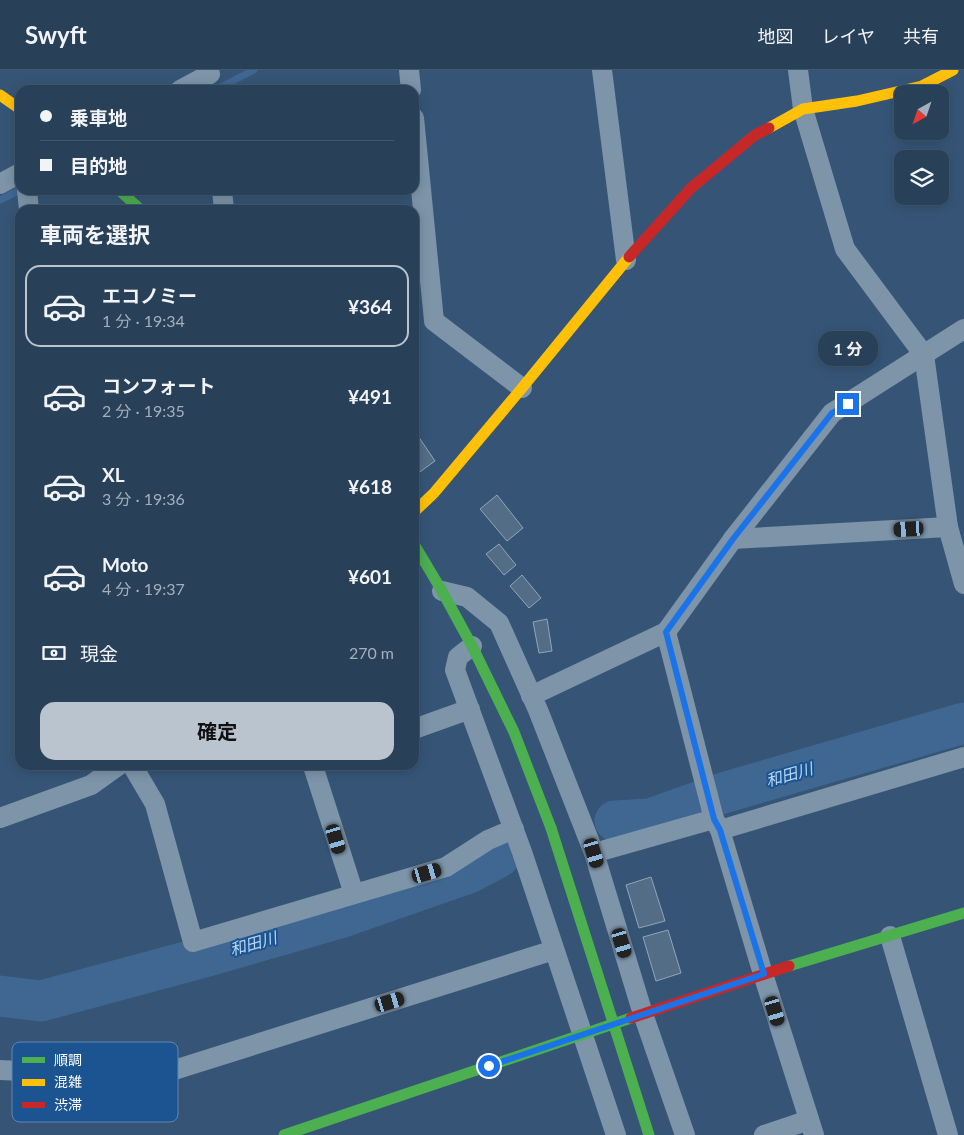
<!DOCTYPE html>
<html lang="ja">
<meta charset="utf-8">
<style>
:root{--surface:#284058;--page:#344b61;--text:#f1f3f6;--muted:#a5afba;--line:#44596e;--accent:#b9c4cf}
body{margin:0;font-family:Lato,"Noto Sans JP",sans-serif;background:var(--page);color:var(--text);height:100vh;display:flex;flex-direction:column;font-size:19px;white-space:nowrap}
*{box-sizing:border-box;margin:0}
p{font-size:16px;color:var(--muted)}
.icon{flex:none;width:28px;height:28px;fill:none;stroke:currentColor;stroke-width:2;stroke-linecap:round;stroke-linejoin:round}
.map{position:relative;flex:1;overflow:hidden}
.side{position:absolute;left:15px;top:135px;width:404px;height:565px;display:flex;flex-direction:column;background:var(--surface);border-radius:15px;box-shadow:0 2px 12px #0003,0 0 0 1px var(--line)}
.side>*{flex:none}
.top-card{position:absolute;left:15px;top:15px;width:404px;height:110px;border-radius:15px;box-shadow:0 2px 12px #0003,0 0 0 1px var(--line);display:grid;align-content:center;height:110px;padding:0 25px;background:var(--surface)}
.needle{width:32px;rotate:220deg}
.fabs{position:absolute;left:894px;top:15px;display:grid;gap:10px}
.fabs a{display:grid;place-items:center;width:55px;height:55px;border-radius:10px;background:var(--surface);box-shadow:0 2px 12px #0003,0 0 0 1px var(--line);font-size:25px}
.end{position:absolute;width:22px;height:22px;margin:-11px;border:6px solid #1a73e8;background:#fff;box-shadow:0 0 0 2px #fff}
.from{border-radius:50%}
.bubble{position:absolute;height:35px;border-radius:15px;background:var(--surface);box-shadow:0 2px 12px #0003,0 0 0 1px var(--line);font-size:16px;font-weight:700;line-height:35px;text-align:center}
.car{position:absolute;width:15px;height:30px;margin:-15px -8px;border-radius:6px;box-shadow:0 0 4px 1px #0007;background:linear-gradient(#222 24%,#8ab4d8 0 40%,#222 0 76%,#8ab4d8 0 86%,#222 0)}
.top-card b{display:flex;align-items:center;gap:18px;height:48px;font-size:19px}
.top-card b+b{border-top:1px solid var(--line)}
.top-card i{width:12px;height:12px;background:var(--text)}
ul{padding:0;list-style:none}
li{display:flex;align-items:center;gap:15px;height:82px;margin:0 10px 8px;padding:0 15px;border:2px solid transparent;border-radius:15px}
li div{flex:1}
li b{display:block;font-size:19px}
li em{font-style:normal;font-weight:700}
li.selected{border-color:var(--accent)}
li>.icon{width:45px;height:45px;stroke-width:1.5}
h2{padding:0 25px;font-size:22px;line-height:60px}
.pay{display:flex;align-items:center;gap:12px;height:55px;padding:0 25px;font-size:19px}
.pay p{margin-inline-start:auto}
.button{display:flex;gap:10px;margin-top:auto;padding:10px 25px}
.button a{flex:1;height:58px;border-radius:15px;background:var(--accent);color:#111;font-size:20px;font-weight:700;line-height:58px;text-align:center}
header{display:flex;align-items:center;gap:30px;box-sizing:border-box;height:70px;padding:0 25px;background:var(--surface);border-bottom:1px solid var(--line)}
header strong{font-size:24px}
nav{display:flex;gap:28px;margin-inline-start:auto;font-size:18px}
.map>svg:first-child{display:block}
</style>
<header>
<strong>Swyft</strong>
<nav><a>地図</a><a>レイヤ</a><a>共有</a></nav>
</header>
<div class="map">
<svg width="964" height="1065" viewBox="0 0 964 1065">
<rect width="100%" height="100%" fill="#365576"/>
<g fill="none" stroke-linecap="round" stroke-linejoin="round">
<g stroke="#3f6792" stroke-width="7">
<polyline points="215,20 254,0"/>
<polyline points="0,130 20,120"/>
</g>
<g stroke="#3f6792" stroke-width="41">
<polyline points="615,751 650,749 723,723 964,653"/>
<polyline points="0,926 41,931 208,886 343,847 469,803 499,787"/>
</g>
</g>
<g fill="#546d87" stroke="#92a4b7">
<polygon points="414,360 435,391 417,404 414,398"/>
<polygon points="497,425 523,458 507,471 480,439"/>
<polygon points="499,474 516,495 504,505 486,484"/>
<polygon points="522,505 541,528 529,538 510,516"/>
<polygon points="547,549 552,581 539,583 533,552"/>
<polygon points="651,807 665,851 639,858 626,815"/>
<polygon points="668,860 681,903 656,911 643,867"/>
</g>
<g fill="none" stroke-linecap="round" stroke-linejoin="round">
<g stroke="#7d94a9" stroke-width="20">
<polyline points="409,0 411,20"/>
<polyline points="602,0 626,190"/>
<polyline points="798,0 803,39 845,179 924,285 948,457 964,514"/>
<polyline points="180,20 210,4"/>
<polyline points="414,48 434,251 522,318"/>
<polyline points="0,114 20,103"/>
<polyline points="27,120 29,140"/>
<polyline points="222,120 224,140"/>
<polyline points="733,469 948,457"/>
<polyline points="442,521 467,527 499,553 538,640 594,783 643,944 685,1065"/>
<polyline points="472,576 458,587 455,600 522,782 616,1065"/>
<polyline points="531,626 666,562"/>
<polyline points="414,659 470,639"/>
<polyline points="132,695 155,734 193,872 446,797 488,770 514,759"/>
<polyline points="315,695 313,696 354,824"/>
<polyline points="0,748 91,715 119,695"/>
<polyline points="714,749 666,562 733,469 832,343 964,259"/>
<polyline points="720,760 763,904 814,1065"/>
<polyline points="594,783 714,749 720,760 964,687"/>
<polyline points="890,866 948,1065"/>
<polyline points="0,1000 152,1007 554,880"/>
<polyline points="764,1065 809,1050"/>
</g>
<g stroke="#4caf50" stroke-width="11">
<polyline points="119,120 141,140"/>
<polyline points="414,474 442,521 472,576 514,662 551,758"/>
<polyline points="789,896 964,843"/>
<polyline points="284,1065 631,948"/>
</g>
<g stroke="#ffc107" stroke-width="11">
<polyline points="0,25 20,39"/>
<polyline points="769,58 803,39 857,31 922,16 953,0"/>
<polyline points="414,442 434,423 522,318 629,187"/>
</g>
<g stroke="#c62828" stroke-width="11">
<polyline points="629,187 691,118 755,65 769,58"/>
<polyline points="631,948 789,896"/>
</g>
<polyline stroke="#4caf50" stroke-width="11" points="551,758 649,1065"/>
</g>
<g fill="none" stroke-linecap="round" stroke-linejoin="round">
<polyline stroke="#1a73e8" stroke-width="6" points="489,996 764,904 720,760 714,749 666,562 733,469 832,343 848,334"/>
</g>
<g text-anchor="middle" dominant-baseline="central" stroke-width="4" stroke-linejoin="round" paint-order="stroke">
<g font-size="16" font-style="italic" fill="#b6d6f6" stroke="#1b5491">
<text transform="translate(789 704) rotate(-16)">和田川</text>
<text transform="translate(253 873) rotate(-16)">和田川</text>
</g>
</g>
<rect x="12" y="972" width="166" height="80" rx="8" fill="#1b5491" stroke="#5f87b2" stroke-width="1"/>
<rect x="22" y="987" width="23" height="6" fill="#4caf50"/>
<rect x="22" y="1009" width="23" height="7" fill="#ffc107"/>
<rect x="22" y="1032" width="23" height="6" fill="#c62828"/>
<g font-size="14" fill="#fff">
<text x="54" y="995">順調</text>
<text x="54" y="1017">混雑</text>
<text x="54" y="1040">渋滞</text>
</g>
</svg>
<div class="fabs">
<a><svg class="needle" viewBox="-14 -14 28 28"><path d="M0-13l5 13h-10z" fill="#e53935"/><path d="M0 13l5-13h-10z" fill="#a5afba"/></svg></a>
<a><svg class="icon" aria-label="layers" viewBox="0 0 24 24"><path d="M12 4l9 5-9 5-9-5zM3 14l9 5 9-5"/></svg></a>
</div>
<i class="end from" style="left:489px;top:996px"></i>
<i class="end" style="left:848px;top:334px"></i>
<div class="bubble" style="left:818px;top:261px;width:60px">1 分</div>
<i class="car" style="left:909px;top:459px;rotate:267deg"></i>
<i class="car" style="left:336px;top:769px;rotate:163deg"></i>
<i class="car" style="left:594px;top:783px;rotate:163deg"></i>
<i class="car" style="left:427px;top:803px;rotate:74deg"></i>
<i class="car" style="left:622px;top:873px;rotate:163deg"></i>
<i class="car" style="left:390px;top:932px;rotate:73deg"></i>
<i class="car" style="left:775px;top:941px;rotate:163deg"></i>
<div class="top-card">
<b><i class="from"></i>乗車地</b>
<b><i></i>目的地</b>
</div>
<section class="side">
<h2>車両を選択</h2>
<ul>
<li class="selected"><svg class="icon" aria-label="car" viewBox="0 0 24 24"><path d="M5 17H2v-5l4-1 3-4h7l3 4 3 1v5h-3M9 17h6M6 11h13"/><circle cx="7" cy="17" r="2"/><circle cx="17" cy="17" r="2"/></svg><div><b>エコノミー</b><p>1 分 · 19:34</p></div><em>¥364</em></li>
<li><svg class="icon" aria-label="car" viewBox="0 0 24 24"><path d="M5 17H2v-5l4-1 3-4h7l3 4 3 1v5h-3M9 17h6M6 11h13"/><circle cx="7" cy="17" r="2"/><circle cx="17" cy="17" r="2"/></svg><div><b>コンフォート</b><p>2 分 · 19:35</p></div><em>¥491</em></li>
<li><svg class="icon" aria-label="car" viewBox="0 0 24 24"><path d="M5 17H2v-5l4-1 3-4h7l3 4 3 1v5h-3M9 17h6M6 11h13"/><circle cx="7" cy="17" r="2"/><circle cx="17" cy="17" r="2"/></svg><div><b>XL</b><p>3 分 · 19:36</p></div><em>¥618</em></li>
<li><svg class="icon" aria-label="car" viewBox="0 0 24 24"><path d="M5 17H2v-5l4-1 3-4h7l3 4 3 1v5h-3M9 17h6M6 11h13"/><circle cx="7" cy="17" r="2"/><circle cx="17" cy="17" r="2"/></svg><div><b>Moto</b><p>4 分 · 19:37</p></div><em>¥601</em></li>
</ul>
<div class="pay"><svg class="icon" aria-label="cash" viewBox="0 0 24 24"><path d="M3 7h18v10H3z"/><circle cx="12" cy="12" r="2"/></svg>現金<p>270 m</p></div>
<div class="button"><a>確定</a></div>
</section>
</div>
